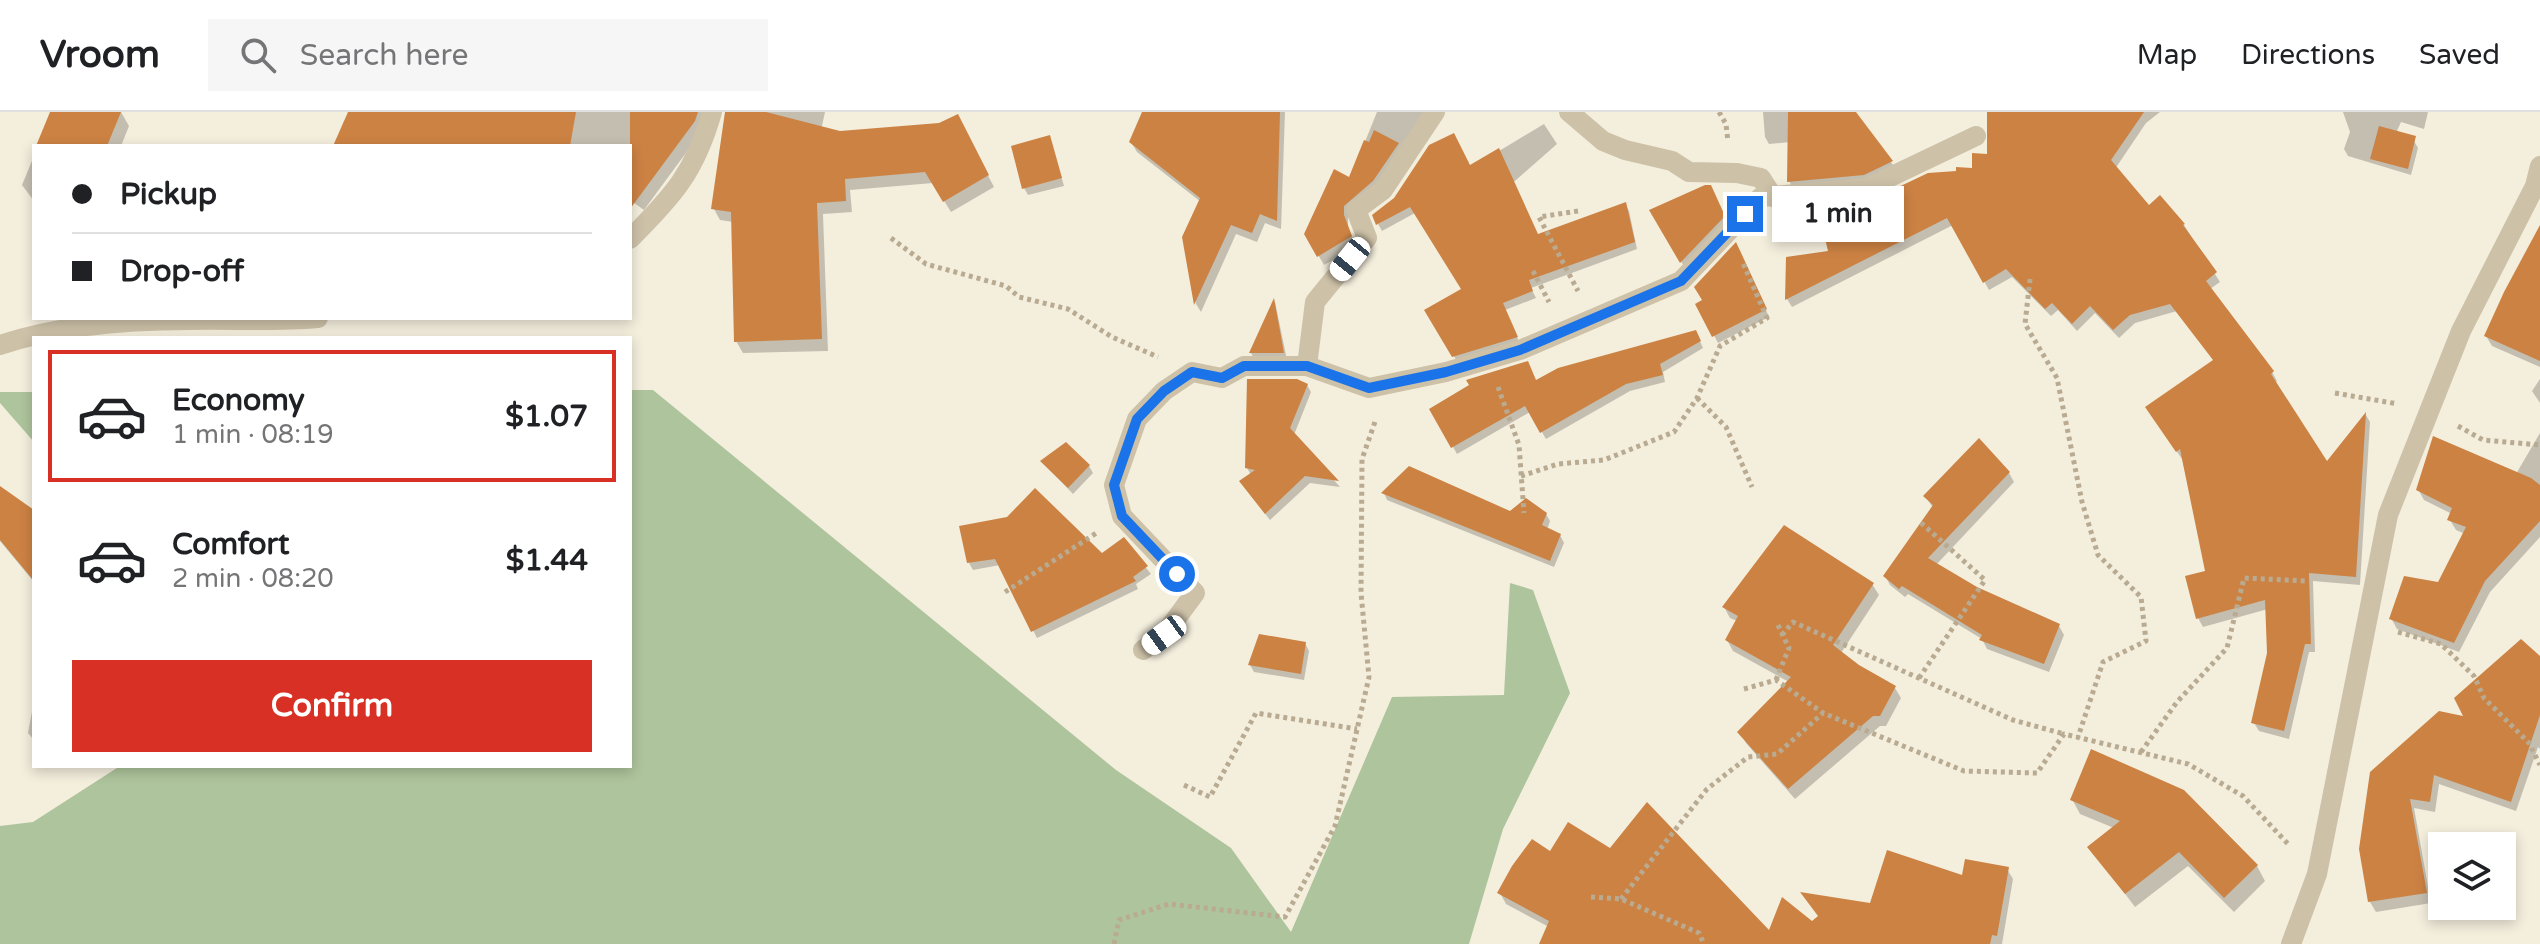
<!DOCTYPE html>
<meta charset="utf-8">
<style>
:root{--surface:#fff;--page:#f6f6f6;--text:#202124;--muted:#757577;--line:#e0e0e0;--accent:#d93025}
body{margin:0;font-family:"Varela Round",sans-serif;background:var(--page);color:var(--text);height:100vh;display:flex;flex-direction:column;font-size:30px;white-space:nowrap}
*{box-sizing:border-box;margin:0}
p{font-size:26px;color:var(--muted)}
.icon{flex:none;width:44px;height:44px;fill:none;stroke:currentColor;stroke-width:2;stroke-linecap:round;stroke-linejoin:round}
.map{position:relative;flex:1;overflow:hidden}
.panel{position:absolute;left:32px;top:224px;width:600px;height:432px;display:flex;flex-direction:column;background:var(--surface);border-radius:0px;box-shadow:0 4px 12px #0003}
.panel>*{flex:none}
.top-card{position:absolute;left:32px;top:32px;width:600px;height:176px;border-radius:0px;box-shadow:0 4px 12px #0003;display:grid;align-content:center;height:176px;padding:0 40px;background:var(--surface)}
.fabs{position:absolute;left:2428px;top:720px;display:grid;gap:16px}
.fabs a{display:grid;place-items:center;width:88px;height:88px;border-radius:0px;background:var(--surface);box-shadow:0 4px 12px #0003;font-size:40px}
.end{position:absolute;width:36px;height:36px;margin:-18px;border:10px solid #1a73e8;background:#fff;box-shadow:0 0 0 4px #fff}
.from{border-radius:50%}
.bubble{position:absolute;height:56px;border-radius:0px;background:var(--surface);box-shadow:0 4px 12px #0003;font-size:26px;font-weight:800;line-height:56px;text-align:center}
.car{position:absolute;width:24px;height:48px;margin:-24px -12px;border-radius:10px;box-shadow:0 0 6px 2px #0007;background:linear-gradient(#fff 24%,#345 0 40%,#fff 0 76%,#345 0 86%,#fff 0)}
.top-card b{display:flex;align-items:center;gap:28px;height:76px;font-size:30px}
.top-card b+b{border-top:2px solid var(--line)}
.top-card i{width:20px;height:20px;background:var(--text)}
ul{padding:14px 0 0;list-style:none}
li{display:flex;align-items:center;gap:24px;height:132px;margin:0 16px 12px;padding:0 24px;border:4px solid transparent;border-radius:0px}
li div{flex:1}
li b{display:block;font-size:30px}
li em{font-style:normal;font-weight:800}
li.active{border-color:var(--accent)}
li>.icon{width:72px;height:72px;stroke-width:1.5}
.primary-button{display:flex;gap:16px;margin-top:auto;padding:16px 40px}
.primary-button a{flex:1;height:92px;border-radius:0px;background:var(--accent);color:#fff;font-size:32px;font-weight:800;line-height:92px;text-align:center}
header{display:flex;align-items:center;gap:48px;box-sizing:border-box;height:112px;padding:0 40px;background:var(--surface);border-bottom:2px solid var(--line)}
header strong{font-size:38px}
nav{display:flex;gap:44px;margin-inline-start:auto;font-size:28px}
.search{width:560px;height:72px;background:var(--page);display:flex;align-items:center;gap:20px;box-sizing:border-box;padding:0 28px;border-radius:0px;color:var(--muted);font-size:30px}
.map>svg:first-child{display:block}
</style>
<header>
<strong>Vroom</strong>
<div class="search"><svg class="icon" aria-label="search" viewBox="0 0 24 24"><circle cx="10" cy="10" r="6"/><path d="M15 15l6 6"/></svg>Search here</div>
<nav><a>Map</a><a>Directions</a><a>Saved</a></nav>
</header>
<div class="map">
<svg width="2540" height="832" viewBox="0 0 2540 832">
<rect width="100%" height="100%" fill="#f4eedd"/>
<g fill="#aec49c">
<polygon points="630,278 653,278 1116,658 1231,736 1291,820 1392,585 1504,583 1510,471 1533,478 1570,581 1503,717 1469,832 0,832 0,714 33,710 120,654 630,654"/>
<polygon points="0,280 34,280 34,330 0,291"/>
</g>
<g fill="#0003">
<polygon points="52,0 121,0 129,14 121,34 38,34"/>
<polygon points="363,0 716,0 644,98 630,88 630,34 362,34"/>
<polygon points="726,0 825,0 820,23 967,23 994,75 951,100 933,71 850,78 852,100 823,102 828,239 743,241 736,229 733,110 720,108 714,97"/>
<polygon points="1145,0 1285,0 1281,117 1265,111 1257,130 1236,122 1201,200 1196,192 1185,130 1201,90 1137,40 1131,30"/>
<polygon points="1377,0 1427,0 1378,79 1348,104 1348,115 1356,135 1324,153 1306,122 1350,67"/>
<polygon points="1763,0 1854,0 1896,57 1868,70 1793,76 1789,69 1790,30 1769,32 1765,25"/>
<polygon points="2035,0 2160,0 2146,11 2115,57 2148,96 2160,86 2184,113 2220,170 2210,177 2272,260 2277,269 2275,271 2327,352 2366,303 2370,310 2360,473 2313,469 2315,540 2309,540 2289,627 2259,619 2254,611 2269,541 2268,497 2203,515 2198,506 2208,460 2182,347 2152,304 2215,249 2177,199 2135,211 2119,226 2095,201 2077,219 2058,198 2051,204 2012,165 1989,178 1953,113 1792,195 1787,187 1788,147 1830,140 1869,91 1974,58"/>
<polygon points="2343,0 2428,0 2424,17 2401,10 2397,19 2414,29 2418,36 2411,63 2348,44 2344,37 2350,20"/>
<polygon points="1544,12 1557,32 1476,103 1538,124 1625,92 1629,99 1637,137 1531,176 1536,186 1505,198 1520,232 1458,251 1427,199 1463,178 1415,101 1382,119 1378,112"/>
<polygon points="1050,26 1064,74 1028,83 1024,76"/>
<polygon points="34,44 34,89 22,73"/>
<polygon points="1714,83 1727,112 1685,156 1652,99"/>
<polygon points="2540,117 2540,255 2492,234 2486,224"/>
<polygon points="1740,139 1769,205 1718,231 1698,193 1704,189"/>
<polygon points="1275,190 1287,248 1255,248 1251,241"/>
<polygon points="1699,227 1703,236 1663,260 1665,270 1630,279 1546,327 1530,300 1457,342 1432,297"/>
<polygon points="2540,267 2540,291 2532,279"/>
<polygon points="1307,273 1311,280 1294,323 1340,375 1310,371 1270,408 1245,376 1251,363 1247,356"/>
<polygon points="2540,321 2540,425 2490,480 2459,540 2397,517 2391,506 2439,472 2465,422 2456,418 2450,408 2452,402 2424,388 2418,377 2516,362"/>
<polygon points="1042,350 1089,354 1093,361 1073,382"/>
<polygon points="2009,361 2014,370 1936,453 1976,477 2059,514 2064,523 2049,560 1987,537 1982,527 1908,482 1905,485 1890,473 1885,464 1933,396 1926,385"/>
<polygon points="0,376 34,400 34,470 0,429"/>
<polygon points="1384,381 1510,401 1546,402 1550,409 1547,418 1560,423 1564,431 1554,455 1387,388"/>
<polygon points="1008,407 1101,443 1124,428 1151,462 1136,472 1138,477 1037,526 1000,453 973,458 969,451"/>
<polygon points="1872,472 1879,483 1841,541 1858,555 1895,576 1901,586 1886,614 1880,614 1795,687 1746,631 1740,620 1789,570 1733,539 1727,528 1737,509 1730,506 1724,495"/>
<polygon points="1305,531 1309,539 1304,568 1254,560 1250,553"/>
<polygon points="2540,547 2540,637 2538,635 2516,699 2439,672 2435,700 2414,696 2431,791 2376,800 2370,790 2361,737 2467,607"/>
<polygon points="34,589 34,628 28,621"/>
<polygon points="2072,687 2257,754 2265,769 2234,800 2188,754 2135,795 2090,735 2114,716 2080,702"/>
<polygon points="1610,738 1770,822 1812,812 1963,766 2007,757 2013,767 2002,832 1542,832 1549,815 1506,792 1500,781 1550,742"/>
</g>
<g fill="#cc8243">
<polygon points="50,0 121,0 107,34 36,34"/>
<polygon points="348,0 576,0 570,34 333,34"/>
<polygon points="630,0 698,0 695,9 630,97"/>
<polygon points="725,0 766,0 840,19 939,11 958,2 989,63 943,90 925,60 845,67 846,89 817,91 822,227 734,230 731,100 711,97"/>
<polygon points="1142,0 1280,0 1277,109 1260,102 1252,121 1231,113 1194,193 1182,125 1200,86 1129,30"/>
<polygon points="1788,0 1856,0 1893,49 1864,63 1787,70"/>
<polygon points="1987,0 2144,0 2111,48 2149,93 2160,83 2185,112 2183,113 2217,160 2206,169 2274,259 2271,262 2327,349 2366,300 2356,465 2309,461 2311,532 2305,532 2284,619 2251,611 2267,541 2265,488 2196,507 2185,464 2205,459 2180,337 2176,340 2145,295 2213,248 2170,192 2130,203 2113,218 2090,194 2072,212 2052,191 2045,197 2006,157 1983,171 1947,106 1785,188 1786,145 1828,139 1817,93 1869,89 1928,61 1956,59 1956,55 1972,56 1972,41 1987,42"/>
<polygon points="2379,14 2416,24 2408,57 2370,47"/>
<polygon points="1374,18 1399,31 1373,69 1344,94 1344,103 1352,124 1317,145 1304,122 1334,57 1349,65 1364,28 1369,30"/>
<polygon points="1454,21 1470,53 1499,36 1538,122 1626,90 1635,130 1529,168 1533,179 1503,191 1518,225 1452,245 1424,198 1461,177 1410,95 1376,113 1372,103 1394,86 1429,33"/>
<polygon points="1050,23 1062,66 1022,77 1011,34"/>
<polygon points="1705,73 1711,73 1725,104 1680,151 1649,98"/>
<polygon points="2540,113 2540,249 2484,224 2504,180"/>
<polygon points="1736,130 1767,197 1712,225 1695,192 1702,188 1694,175"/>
<polygon points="1274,186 1284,241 1249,241"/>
<polygon points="1696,218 1701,229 1660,252 1663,263 1626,272 1540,321 1525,294 1451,336 1429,297 1469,273 1466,268 1528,249 1536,268 1558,256"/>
<polygon points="1247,267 1297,267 1308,272 1290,316 1339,369 1305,364 1265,402 1239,369 1255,358 1245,356"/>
<polygon points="2433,324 2531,366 2540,373 2540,409 2485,469 2454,531 2389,507 2404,464 2438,470 2466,415 2447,408 2452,396 2416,378"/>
<polygon points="1979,326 2010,360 1928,446 1977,475 2060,512 2044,552 1979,528 1982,523 1902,474 1899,477 1883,464 1933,393 1923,384"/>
<polygon points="1066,330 1090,353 1068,376 1040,349"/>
<polygon points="1409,354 1510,399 1526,386 1547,401 1542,413 1561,422 1550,449 1381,381"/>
<polygon points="0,374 34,398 34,469 0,428"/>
<polygon points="1035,376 1102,441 1124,425 1148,454 1133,465 1136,469 1031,520 995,447 967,451 959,414 1007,405"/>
<polygon points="1784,413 1874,471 1833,533 1859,553 1896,574 1880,604 1873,604 1788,677 1737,620 1791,565 1725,528 1738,504 1722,495"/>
<polygon points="1259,522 1306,530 1301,562 1248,553"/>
<polygon points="2521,527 2540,544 2540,603 2511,690 2434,663 2430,690 2410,687 2427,781 2368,790 2359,737 2370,660 2439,599 2463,604 2454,586"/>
<polygon points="2091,637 2184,678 2258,753 2224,786 2179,740 2125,782 2087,735 2120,709 2070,688"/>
<polygon points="1647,690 1769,818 1782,785 1812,809 1818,804 1800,780 1870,791 1887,738 1962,763 1965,747 2009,755 1997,824 1992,823 1990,832 1539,832 1549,809 1497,781 1512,754 1532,727 1550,739 1568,710 1610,736"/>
</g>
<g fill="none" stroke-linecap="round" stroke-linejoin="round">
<g stroke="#b9ab92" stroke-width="5" stroke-dasharray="4 4" stroke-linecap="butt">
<polyline points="1719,0 1726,12 1728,30"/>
<polyline points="1578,99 1539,105 1578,179"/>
<polyline points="891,126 926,152 1006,174 1019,185 1068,197 1112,225 1158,245"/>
<polyline points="1533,159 1549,190"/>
<polyline points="2030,167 2025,212 2057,266 2082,390 2098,443 2141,485 2146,529 2103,550 2078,625"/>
<polyline points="1498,275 1519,333 1524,401"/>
<polyline points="2335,281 2398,292"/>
<polyline points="1697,286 1726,315 1752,375"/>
<polyline points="2458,314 2483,328 2540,333"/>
<polyline points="1521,364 1558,352 1604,348 1674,320 1697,286 1720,234 1767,206 1742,149"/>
<polyline points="1005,480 1098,420"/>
<polyline points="2398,520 2441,532 2474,564 2484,586 2529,631 2540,653"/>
<polyline points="1782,523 1793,510 2013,608 2064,622"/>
<polyline points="1919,566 1985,468 1919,409"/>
<polyline points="1776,568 1789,536 1777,511"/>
<polyline points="1744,577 1776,568 1823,601 1964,659 2037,661 2064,622 2188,652 2243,684 2289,733"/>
<polyline points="2141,640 2177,590 2227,536 2244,466 2307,469"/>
<polyline points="1184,673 1210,685 1256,601 1357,617"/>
<polyline points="1591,785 1621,787 1699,821 1704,832"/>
<polyline points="1621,787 1707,677 1748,645 1777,642 1823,601"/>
<polyline points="1114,832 1119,808 1169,792 1285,805 1335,714 1369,565 1361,481 1362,347 1376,307"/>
</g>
<g stroke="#cdc1a8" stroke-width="20">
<polyline points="1569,0 1603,29 1625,38 1672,49 1689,60 1737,61 1761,66 1773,85"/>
<path d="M630,127C673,84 695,60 712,0"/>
<path d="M0,233C60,213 125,208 189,208C232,207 274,210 318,206"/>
<polyline points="1307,254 1315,190 1367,126 1356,98 1383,78 1435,0"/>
<polyline points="1143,538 1164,523 1195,481 1122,404 1114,373 1137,307 1164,279 1192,260 1222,266 1244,254 1307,254 1369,276 1446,260 1520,238 1681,169 1761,85 1867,76 1976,24"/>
<polyline points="2291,832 2317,762 2388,403 2461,219 2535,74 2540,54"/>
</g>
</g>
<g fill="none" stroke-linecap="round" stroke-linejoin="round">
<polyline stroke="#1a73e8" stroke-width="10" points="1177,462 1122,404 1114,373 1137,307 1164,279 1192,260 1222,266 1244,254 1307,254 1369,276 1446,260 1520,238 1681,169 1745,102"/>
</g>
</svg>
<div class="fabs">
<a><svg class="icon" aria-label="layers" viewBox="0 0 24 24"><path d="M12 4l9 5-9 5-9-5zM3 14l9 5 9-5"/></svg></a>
</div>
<i class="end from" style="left:1177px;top:462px"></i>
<i class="end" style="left:1745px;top:102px"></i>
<div class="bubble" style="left:1772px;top:74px;width:132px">1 min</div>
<i class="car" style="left:1350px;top:147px;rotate:219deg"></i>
<i class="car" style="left:1164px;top:523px;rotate:234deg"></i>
<div class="top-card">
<b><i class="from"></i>Pickup</b>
<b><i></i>Drop-off</b>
</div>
<section class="panel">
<ul>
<li class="active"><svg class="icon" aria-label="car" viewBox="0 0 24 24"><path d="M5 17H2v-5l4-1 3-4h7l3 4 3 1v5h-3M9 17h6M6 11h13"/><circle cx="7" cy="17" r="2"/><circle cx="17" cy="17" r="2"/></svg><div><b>Economy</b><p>1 min · 08:19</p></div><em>$1.07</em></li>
<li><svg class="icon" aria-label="car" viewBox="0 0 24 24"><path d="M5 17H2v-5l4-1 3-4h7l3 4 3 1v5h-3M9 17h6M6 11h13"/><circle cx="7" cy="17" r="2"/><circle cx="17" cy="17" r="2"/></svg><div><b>Comfort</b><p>2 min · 08:20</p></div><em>$1.44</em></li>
</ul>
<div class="primary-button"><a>Confirm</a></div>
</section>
</div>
